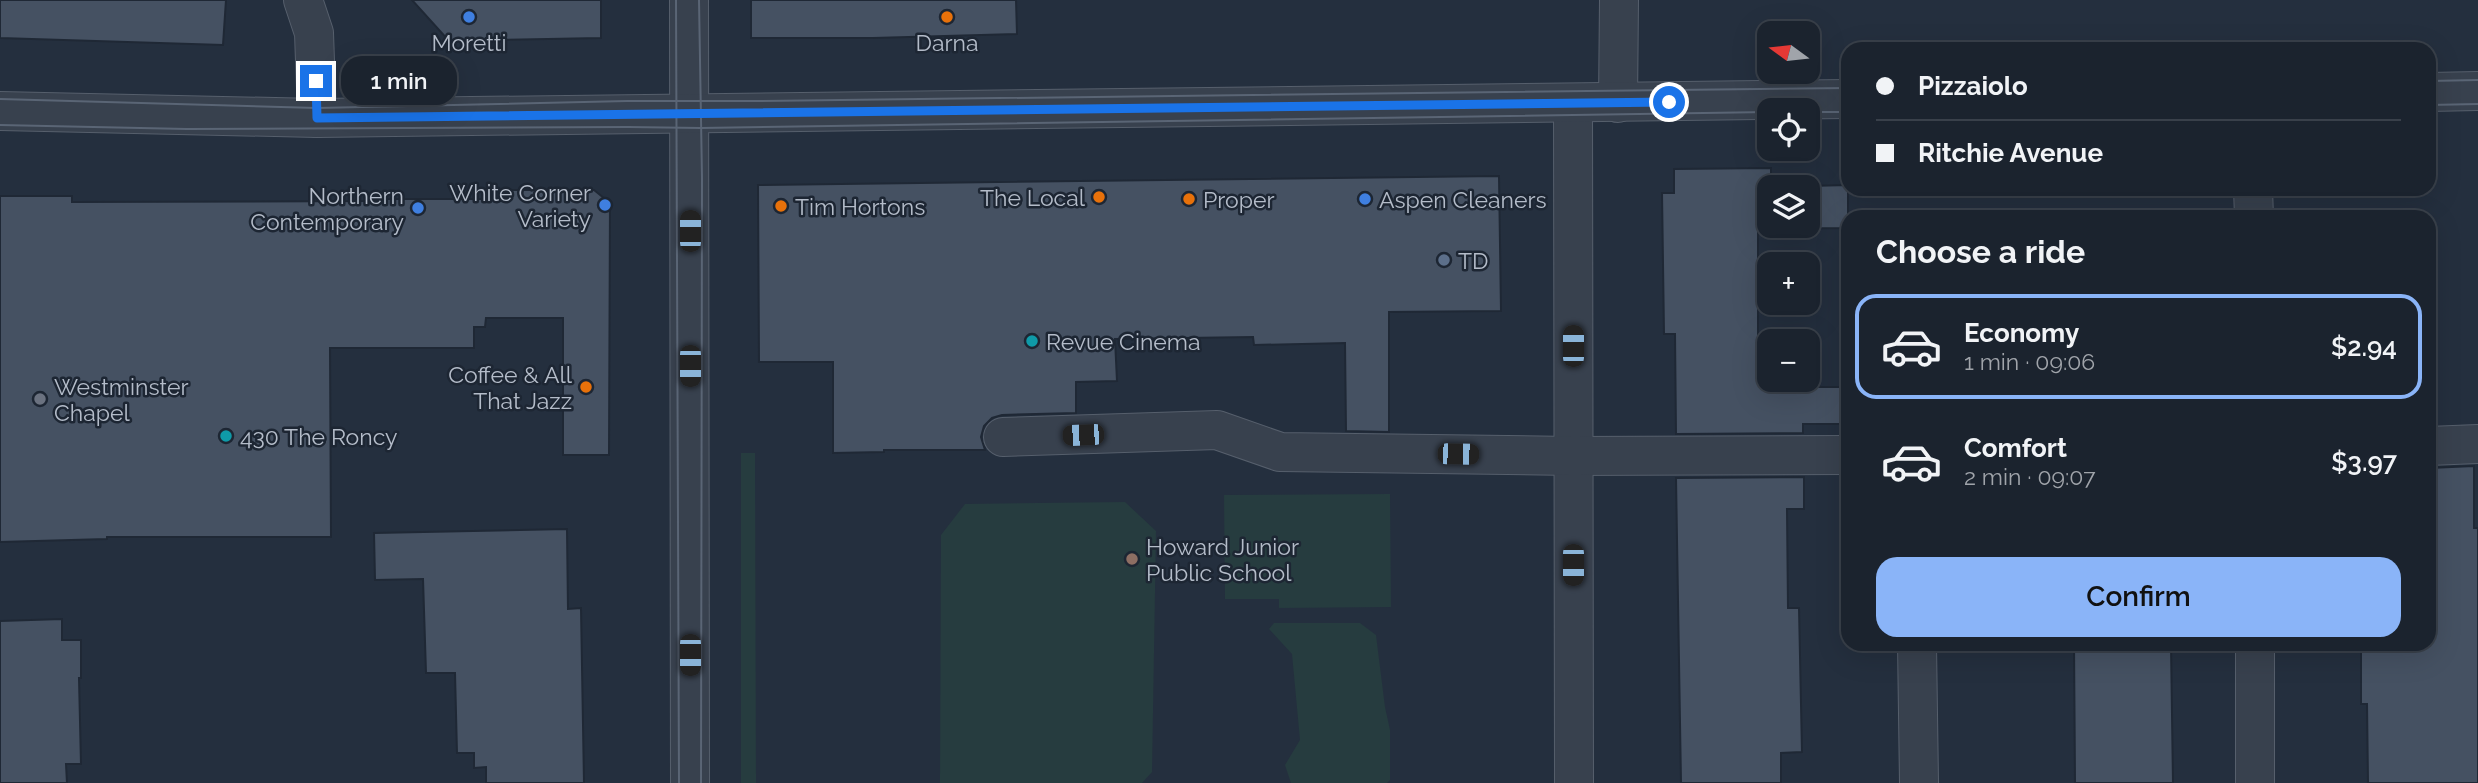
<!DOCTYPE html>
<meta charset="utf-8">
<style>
:root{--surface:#1b232e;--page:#242b36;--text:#f1f3f6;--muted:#a0a4aa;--line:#39404a;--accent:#8ab4f8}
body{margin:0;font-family:Raleway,sans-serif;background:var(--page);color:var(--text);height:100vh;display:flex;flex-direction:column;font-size:26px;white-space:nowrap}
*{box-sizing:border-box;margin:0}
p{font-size:23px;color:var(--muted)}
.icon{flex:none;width:38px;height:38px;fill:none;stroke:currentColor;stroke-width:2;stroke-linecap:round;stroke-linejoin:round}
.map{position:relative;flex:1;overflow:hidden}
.sheet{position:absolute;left:1841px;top:210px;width:595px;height:441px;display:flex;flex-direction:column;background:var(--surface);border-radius:21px;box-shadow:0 7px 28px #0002,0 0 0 2px var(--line)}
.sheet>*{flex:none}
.top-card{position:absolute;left:1841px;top:42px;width:595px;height:154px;border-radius:21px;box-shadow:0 7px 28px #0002,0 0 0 2px var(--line);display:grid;align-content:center;height:154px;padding:0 35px;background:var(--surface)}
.needle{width:46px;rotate:285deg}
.fabs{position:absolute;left:1757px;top:21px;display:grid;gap:14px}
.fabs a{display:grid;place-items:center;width:63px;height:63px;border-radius:14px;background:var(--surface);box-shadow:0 7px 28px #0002,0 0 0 2px var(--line);font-size:35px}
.end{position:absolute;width:32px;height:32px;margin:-16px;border:9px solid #1a73e8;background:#fff;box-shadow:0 0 0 4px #fff}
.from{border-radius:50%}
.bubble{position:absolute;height:49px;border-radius:21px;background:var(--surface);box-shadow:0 7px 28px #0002,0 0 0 2px var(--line);font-size:23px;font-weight:600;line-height:49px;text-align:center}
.car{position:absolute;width:21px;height:42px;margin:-21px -10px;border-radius:9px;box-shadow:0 0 5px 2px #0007;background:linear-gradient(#222 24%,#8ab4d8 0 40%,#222 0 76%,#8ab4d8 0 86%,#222 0)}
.top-card b{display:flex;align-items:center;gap:24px;height:66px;font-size:26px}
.top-card b+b{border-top:2px solid var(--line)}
.top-card i{width:18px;height:18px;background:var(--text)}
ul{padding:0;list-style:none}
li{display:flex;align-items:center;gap:21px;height:105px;margin:0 14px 10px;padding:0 21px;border:4px solid transparent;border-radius:21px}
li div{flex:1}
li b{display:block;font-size:26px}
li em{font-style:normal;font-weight:600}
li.active{border-color:var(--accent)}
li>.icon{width:63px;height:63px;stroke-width:1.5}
h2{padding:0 35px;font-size:32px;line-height:84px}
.button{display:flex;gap:14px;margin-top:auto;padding:14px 35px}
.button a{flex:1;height:80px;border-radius:21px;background:var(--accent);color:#111;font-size:28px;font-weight:600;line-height:80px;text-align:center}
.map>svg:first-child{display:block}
</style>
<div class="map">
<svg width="2478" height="783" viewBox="0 0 2478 783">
<rect width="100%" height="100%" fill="#242f3e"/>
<g fill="#263c3f">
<polygon points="741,453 755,453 756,783 741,783"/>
<polygon points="1390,494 1391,607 1279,608 1279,599 1225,599 1224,495"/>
<polygon points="1125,502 1156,531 1152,772 1142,783 940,783 941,535 965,504"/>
<polygon points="1274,623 1360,623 1376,635 1385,707 1390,730 1390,780 1387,783 1291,783 1285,765 1300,740 1292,654 1269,629"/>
</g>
<g fill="#455162" stroke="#1f2835" stroke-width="2" fill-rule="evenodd">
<polygon points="0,0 226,0 223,45 0,38"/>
<polygon points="412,0 601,0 601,38 449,41"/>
<polygon points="751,0 1016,0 1017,34 873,38 751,38"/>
<path d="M1771,168V187L1848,185V228L1758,229V338H1784V341H1769V380H1783V387H1848V424H1803V433L1676,434L1675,334H1664L1662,193H1674V169ZM1769,187H1808V226H1769Z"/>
<polygon points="1499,176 1501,311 1389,312 1389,432 1346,431 1345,343 1254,345 1253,337 1115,339 1117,381 1076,382 1076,413 1002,415 992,418 984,426 981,437 985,450 884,450 884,452 833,453 833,362 759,362 758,185"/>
<polygon points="486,190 594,190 610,203 609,455 563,455 563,318 486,318 485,327 474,327 474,348 330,348 331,537 107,537 107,539 0,542 0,196 72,196 72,202 378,201 378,199 486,199"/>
<polygon points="2474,466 2474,528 2478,528 2478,783 2368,783 2367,704 2361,704 2361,644 2429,644 2429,468"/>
<polygon points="1804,477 1804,509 1787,509 1788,608 1799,608 1802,752 1781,753 1781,783 1681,783 1676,478"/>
<polygon points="567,529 568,609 581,608 584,783 486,783 486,767 474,768 474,753 457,753 455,673 426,673 423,579 375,580 374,533"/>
<polygon points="62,619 62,640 81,640 81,678 79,678 81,764 66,764 67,783 0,783 0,621"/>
<polygon points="2074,644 2171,644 2173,783 2075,783"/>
</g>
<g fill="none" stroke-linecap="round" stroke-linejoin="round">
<defs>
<g id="minor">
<polyline points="303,0 314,33 317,118"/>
<polyline points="689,0 690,783"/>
<polyline points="2429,92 2478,91"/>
<polyline points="1618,103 1619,0"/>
<polyline points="1573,104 1574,783"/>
<polyline points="0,111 317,118 1848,99"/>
<polyline points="2253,189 2254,217"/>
<polyline points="1003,437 1217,430 1280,452 1572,456 1848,455"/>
<polyline points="2429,446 2478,444"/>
<polyline points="1917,644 1919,783"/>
<polyline points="2255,644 2255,783"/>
</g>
</defs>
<use href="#minor" stroke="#565f6c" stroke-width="40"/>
<use href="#minor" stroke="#38414e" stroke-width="38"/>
<g stroke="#5a6575" stroke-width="2">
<polyline points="676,0 679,783"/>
<polyline points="699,0 702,178 701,783"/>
<polyline points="2429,81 2478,80"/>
<polyline points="0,99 317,108 627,101 755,101 1848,88"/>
<polyline points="2429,105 2478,104"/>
<polyline points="1808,112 1848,112"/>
<polyline points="0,125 187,129 628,127 701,128 1769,112"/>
</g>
</g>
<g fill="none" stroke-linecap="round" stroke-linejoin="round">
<polyline stroke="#1a73e8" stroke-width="9" points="316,81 317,118 1669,102"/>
</g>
<g fill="#3f7fe0" stroke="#1d2633" stroke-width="2.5">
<circle cx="469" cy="17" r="7"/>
<circle cx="1365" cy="199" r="7"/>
<circle cx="605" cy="205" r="7"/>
<circle cx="418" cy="208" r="7"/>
</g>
<g fill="#e8710a" stroke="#1d2633" stroke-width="2.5">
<circle cx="947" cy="17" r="7"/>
<circle cx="1099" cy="197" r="7"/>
<circle cx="1189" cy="199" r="7"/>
<circle cx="781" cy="206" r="7"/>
<circle cx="586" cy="387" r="7"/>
</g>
<circle fill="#5c6f8a" stroke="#1d2633" stroke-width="2.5" cx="1444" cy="260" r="7"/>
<g fill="#0f9aa8" stroke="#1d2633" stroke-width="2.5">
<circle cx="1032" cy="341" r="7"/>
<circle cx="226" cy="436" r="7"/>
</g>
<circle fill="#6b7280" stroke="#1d2633" stroke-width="2.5" cx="40" cy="399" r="7"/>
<circle fill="#8d6e63" stroke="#1d2633" stroke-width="2.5" cx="1132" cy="559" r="7"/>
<g text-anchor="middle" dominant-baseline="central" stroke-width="5" stroke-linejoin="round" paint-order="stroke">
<g font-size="23" fill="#b4bcc9" stroke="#1d2633" text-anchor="start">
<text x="469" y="42" text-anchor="middle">Moretti</text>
<text x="947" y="42" text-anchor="middle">Darna</text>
<text x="591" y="192" text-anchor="end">White Corner<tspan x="591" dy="26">Variety</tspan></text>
<text x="404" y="195" text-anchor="end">Northern<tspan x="404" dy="26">Contemporary</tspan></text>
<text x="1085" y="197" text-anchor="end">The Local</text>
<text x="1203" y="199">Proper</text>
<text x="1379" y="199">Aspen Cleaners</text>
<text x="795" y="206">Tim Hortons</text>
<text x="1458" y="260">TD</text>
<text x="1046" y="341">Revue Cinema</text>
<text x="572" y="374" text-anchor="end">Coffee &amp; All<tspan x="572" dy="26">That Jazz</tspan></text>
<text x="54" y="386">Westminster<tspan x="54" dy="26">Chapel</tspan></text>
<text x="240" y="436">430 The Roncy</text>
<text x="1146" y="546">Howard Junior<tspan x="1146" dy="26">Public School</tspan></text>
</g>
</g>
</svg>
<div class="fabs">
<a><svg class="needle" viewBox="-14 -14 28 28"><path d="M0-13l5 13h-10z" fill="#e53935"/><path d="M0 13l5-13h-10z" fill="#a0a4aa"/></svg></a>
<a><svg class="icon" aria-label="locate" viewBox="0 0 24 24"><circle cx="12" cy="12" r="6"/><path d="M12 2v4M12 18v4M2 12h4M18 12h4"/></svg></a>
<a><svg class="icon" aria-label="layers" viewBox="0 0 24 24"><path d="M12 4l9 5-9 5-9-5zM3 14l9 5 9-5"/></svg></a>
<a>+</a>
<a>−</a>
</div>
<i class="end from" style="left:1669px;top:102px"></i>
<i class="end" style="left:316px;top:81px"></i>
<div class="bubble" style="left:341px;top:56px;width:116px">1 min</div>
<i class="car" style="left:690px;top:231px;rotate:0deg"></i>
<i class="car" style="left:1573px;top:346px;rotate:0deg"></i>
<i class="car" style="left:690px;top:366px;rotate:180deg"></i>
<i class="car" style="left:1083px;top:435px;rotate:268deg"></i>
<i class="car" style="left:1458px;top:454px;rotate:91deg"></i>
<i class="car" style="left:1573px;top:565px;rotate:180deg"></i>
<i class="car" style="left:690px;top:655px;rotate:180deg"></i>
<div class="top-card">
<b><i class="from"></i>Pizzaiolo</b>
<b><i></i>Ritchie Avenue</b>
</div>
<section class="sheet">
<h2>Choose a ride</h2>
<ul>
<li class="active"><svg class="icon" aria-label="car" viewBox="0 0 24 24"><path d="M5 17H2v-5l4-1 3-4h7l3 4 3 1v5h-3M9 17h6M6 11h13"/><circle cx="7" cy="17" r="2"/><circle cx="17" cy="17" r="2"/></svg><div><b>Economy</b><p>1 min · 09:06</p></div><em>$2.94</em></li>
<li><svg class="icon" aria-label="car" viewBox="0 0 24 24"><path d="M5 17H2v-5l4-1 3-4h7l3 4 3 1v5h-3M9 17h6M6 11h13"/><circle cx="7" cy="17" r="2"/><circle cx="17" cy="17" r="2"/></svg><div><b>Comfort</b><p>2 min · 09:07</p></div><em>$3.97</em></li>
</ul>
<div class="button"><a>Confirm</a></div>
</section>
</div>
